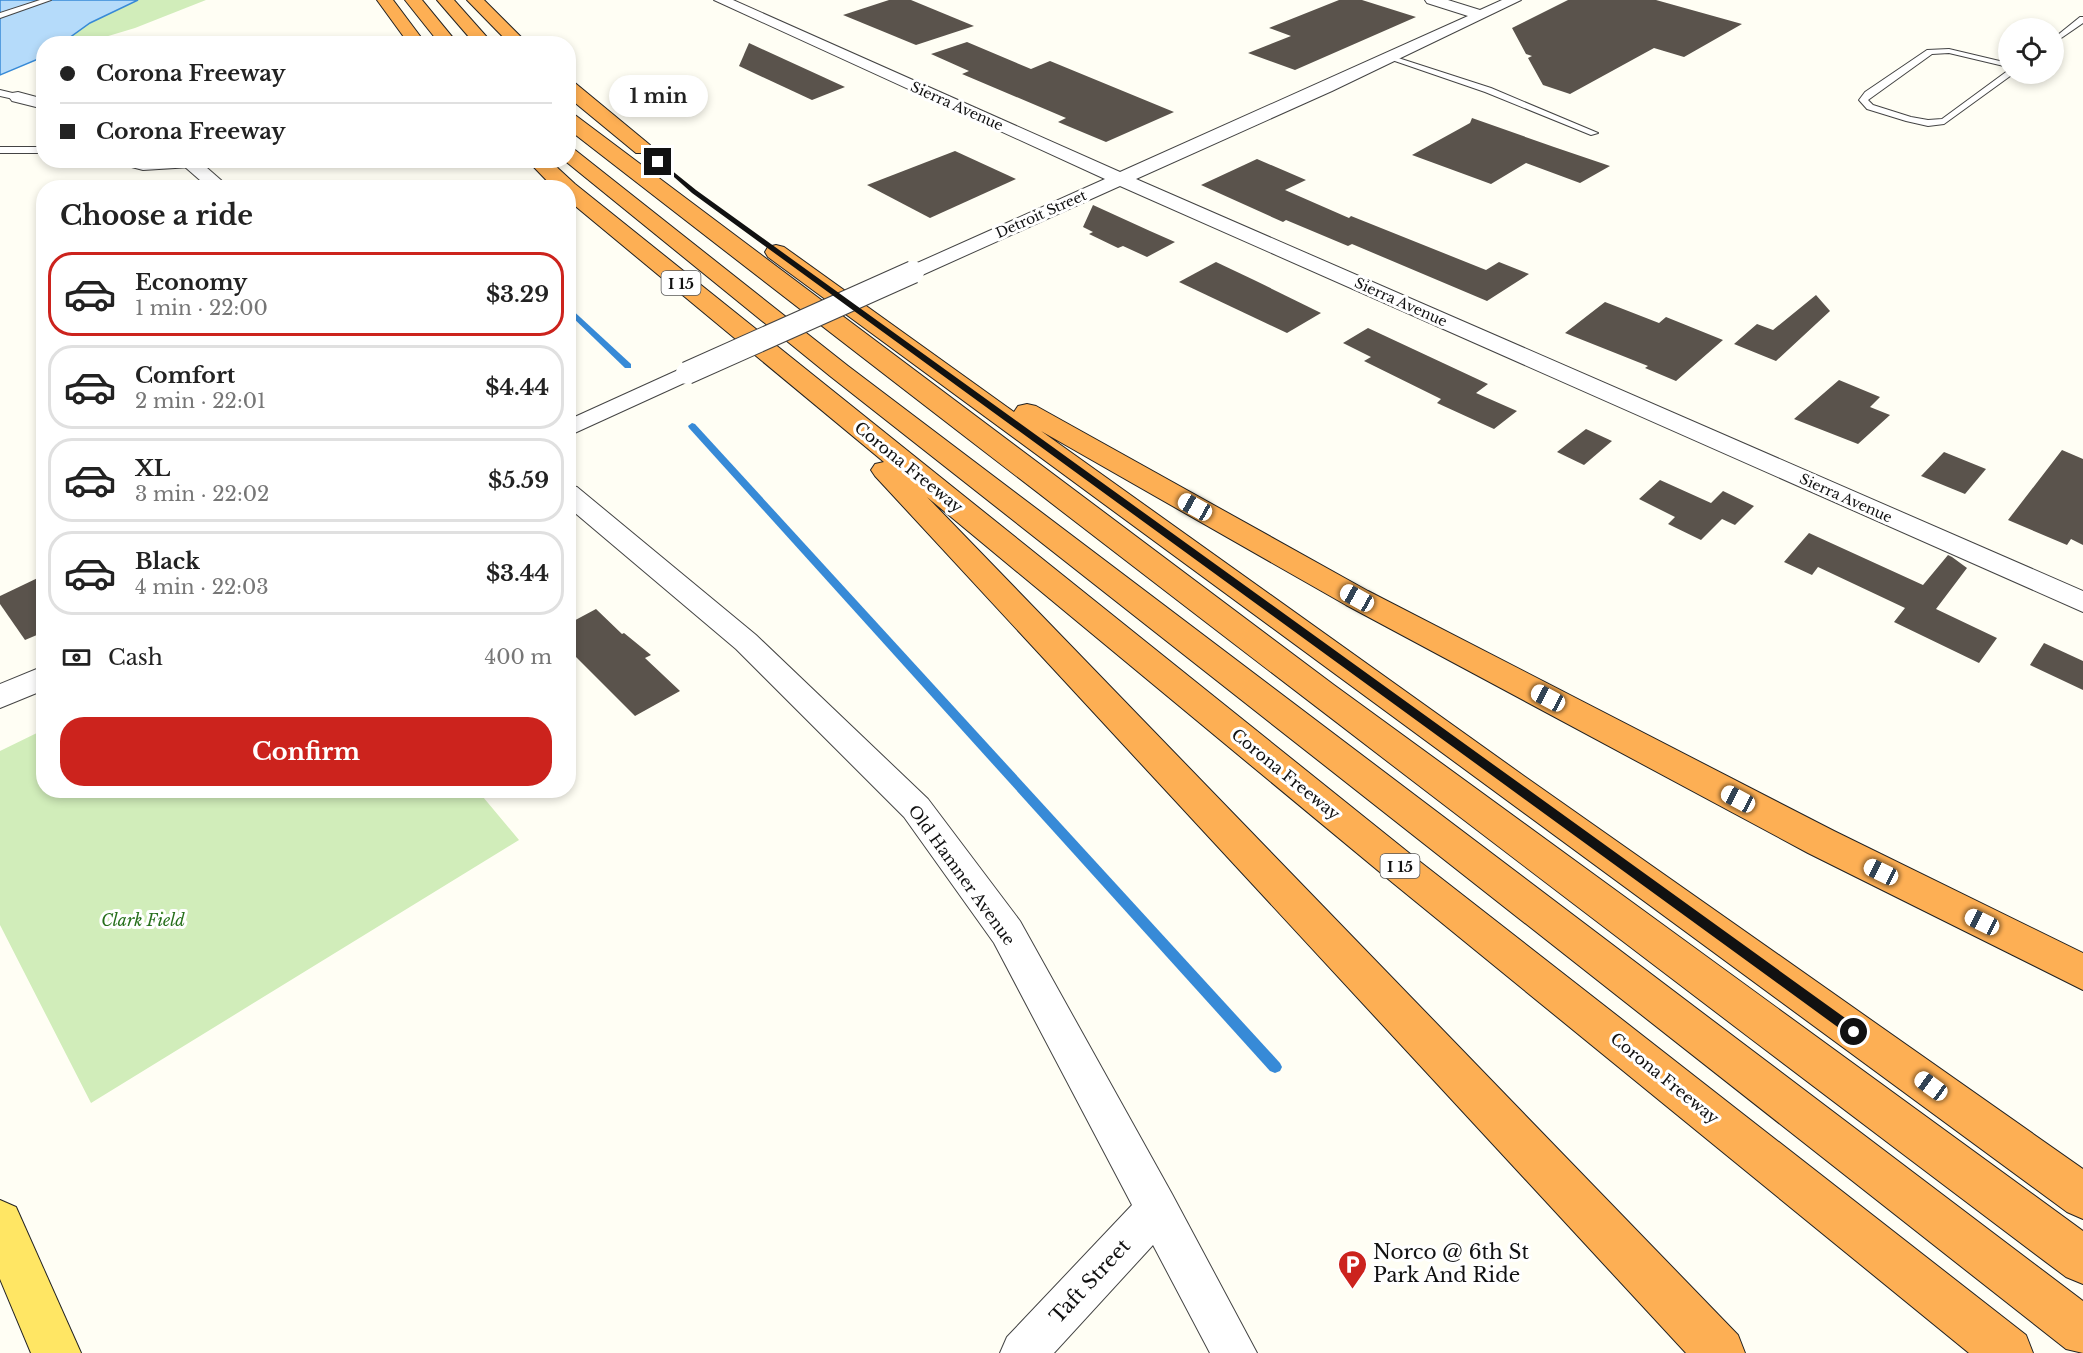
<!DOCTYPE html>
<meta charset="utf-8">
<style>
:root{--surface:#fff;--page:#f2f2f2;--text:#222;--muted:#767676;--line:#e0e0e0;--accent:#cc231d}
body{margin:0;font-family:"Libre Baskerville",serif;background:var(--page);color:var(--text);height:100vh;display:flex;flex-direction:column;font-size:22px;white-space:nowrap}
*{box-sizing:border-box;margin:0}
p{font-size:20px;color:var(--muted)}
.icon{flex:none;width:33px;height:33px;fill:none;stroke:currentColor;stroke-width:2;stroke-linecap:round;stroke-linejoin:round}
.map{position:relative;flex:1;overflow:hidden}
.panel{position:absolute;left:36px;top:180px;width:540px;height:618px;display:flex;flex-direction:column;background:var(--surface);border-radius:24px;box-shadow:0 3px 9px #0003}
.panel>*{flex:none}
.guide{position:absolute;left:36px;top:36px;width:540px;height:132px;border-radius:24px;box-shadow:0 3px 9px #0003;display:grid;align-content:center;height:132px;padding:0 24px;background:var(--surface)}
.tools{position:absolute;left:1998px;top:18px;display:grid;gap:12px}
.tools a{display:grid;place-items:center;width:66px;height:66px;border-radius:50%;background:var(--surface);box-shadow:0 3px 9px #0003;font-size:30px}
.end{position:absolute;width:27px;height:27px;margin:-14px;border:8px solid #111;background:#fff;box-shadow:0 0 0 3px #fff}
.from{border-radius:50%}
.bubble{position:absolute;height:42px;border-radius:21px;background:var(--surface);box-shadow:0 3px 9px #0003;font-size:20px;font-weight:700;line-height:42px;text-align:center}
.car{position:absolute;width:18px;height:36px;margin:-18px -9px;border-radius:8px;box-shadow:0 0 4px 2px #0007;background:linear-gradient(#fff 24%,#345 0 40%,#fff 0 76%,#345 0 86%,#fff 0)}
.guide b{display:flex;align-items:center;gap:21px;height:57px;font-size:22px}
.guide b+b{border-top:2px solid var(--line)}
.guide i{width:15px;height:15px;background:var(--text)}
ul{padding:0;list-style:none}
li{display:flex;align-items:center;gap:18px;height:84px;margin:0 12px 9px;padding:0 12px;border:3px solid var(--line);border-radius:24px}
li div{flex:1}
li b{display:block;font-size:22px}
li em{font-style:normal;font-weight:700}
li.active{border-color:var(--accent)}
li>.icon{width:54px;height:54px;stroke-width:1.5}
h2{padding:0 24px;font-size:27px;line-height:72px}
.pay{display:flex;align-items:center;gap:15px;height:66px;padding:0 24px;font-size:22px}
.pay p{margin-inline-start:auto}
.cta{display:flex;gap:12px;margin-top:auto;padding:12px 24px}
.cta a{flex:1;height:69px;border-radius:24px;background:var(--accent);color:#fff;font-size:24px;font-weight:700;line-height:69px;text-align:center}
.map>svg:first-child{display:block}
</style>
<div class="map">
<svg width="2083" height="1353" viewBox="0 0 2083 1353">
<rect width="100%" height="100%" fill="#fffef4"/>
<g fill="#d1edba">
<polygon points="0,0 206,0 135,28 85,43 44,44"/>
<polygon points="43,730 44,790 478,791 519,840 91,1103 0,925 0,751"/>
</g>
<polygon fill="#b5dbfa" stroke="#378ad7" stroke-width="1.5" points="0,0 138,0 90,23 62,43 44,44 43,57 0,75"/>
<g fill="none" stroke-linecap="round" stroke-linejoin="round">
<g fill="#378ad7" fill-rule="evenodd">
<polygon points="568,306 631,364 631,368 625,368 568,313"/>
<polygon points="692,423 695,424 1280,1063 1282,1067 1280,1071 1275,1073 1270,1071 689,428 688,426"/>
</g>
</g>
<g fill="#5a534c">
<polygon points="889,0 911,0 974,26 916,45 843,15"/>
<polygon points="1339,0 1362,0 1416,17 1295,70 1248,53 1291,36 1269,28"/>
<polygon points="1568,0 1656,0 1742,24 1684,57 1654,48 1570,94 1543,85 1528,58 1532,56 1526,54 1512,28"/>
<polygon points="967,42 1031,69 1050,61 1174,112 1106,142 1058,122 1066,118 962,74 969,71 931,54"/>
<polygon points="749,43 845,87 812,100 739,66"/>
<polygon points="1472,118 1554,147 1610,166 1580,183 1526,163 1491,184 1412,155 1470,123"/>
<polygon points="955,151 1016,179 930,218 867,185"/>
<polygon points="1257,159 1306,180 1285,190 1349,218 1351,216 1486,270 1499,262 1529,274 1487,301 1352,244 1348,246 1286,220 1283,222 1201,185"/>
<polygon points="1093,205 1150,231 1175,242 1147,257 1123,246 1118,248 1089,234 1093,232 1083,227"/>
<polygon points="1216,262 1254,280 1321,313 1287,333 1179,282"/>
<polygon points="1816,295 1830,311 1776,361 1734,344 1757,324 1773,330"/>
<polygon points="1605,302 1659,323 1666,317 1723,340 1676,381 1645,368 1648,366 1565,333"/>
<polygon points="1368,328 1488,384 1476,393 1517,411 1494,429 1437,403 1441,399 1364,361 1371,357 1343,343"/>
<polygon points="1839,380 1880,397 1870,407 1890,415 1858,444 1794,419"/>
<polygon points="1586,429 1612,441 1584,465 1557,452"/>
<polygon points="2062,450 2083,459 2083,545 2071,539 2067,545 2008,520"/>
<polygon points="1944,452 1986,469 1965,494 1921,476"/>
<polygon points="1660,480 1711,503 1723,491 1754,506 1735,525 1722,519 1701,540 1668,524 1675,517 1639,499"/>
<polygon points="1809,533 1923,585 1948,555 1952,557 1967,568 1936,609 1997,638 1979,663 1894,622 1905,608 1818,567 1812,575 1784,562"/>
<polygon points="44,575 44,632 25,640 0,604 0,596"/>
<polygon points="596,609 622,634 624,633 651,655 645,658 680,691 635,716 568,649 568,624"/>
<polygon points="2044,643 2083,661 2083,690 2030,665"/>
</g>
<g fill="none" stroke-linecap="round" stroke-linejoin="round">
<defs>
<g id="service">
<polygon points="40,0 51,0 0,18 0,13"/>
<polygon points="2080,17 2083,17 2083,23 2054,43 2054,38"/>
<polygon points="1949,49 2008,63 2008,67 1949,53 1932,54 1868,100 1873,105 1911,117 1928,120 1942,119 2006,72 2013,74 1944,124 1928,126 1906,121 1867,109 1859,100 1865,92 1927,50"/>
<polygon points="1389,55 1491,88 1598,133 1591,135 1485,92 1389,59"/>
<polygon points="0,90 21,95 22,97 18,100 0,96"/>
<rect x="0" y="147" width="44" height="6"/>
<polygon points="105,160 125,160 143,164 191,161 196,164 191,167 143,170"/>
</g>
<g id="minor">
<polygon points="714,0 733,0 1120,172 1468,16 1427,3 1425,0 1448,0 1480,10 1502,0 1521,0 1332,91 1136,179 2083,591 2083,612 1120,186 920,276 906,276 903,272 906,268 1105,179"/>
<polygon points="18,92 44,99 44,109 12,101 9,97 12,93"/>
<polygon points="177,160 198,160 230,188 209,188"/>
<polygon points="687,366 695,368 699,373 695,378 568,436 568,420"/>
<polygon points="568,485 577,487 756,635 928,799 1020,921 1172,1194 1257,1353 1210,1353 1153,1245 1054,1353 1000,1353 1007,1337 1132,1205 994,943 904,817 736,649 568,507"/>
<polygon points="44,666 44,690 0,708 0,684"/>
</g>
<polygon id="primary" points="0,1200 16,1207 81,1353 31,1353 0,1279"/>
<g id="motorway">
<polygon points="377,0 393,0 426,44 409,44"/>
<polygon points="405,0 422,0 458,44 440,44"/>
<polygon points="437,0 454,0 493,44 475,44"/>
<polygon points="467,0 484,0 528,44 510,44"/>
<polygon points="568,82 575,83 650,145 653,149 650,153 636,153 568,97"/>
<path d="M568,113L575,115L1334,685L2083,1231V1284L2066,1277C1564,899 1065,515 568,129Z"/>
<polygon points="568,148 575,150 848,366 2083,1301 2083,1353 2066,1349 830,376 564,160 568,160"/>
<polygon points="527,160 549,160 575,184 1419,861 2026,1335 2033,1353 1969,1353 1393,883 927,497 1738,1335 1745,1353 1686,1353 875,476 871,470 875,464 884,462 568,200 568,188 554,188"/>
<polygon points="776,245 784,247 1014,412 1018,406 1027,404 1036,406 1368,591 1834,831 2083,953 2083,990 1808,853 1346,605 1041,431 1524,776 2083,1169 2083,1219 2067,1212 768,257 765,252 768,247"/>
</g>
</defs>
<use href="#service" stroke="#444" stroke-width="2"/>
<use href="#minor" stroke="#444" stroke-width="2"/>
<use href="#primary" stroke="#222" stroke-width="2"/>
<use href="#motorway" stroke="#222" stroke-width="2"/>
<use href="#service" fill="#fff" fill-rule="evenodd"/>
<use href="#minor" fill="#fff" fill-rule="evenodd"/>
<use href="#primary" fill="#ffe664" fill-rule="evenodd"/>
<use href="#motorway" fill="#fdaf54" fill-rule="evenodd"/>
<defs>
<polyline id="minor-bridge" points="687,373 913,272"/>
</defs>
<use href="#minor-bridge" stroke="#444" stroke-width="24" stroke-linecap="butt"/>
<use href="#minor-bridge" stroke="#fff" stroke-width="22"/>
</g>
<polygon fill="#111" points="656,161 660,161 696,190 1859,1028 1859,1036 1850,1036 692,193"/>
<defs>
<symbol id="parking-pin" viewBox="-11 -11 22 30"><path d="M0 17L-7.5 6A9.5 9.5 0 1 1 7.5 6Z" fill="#cc231d" stroke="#fff"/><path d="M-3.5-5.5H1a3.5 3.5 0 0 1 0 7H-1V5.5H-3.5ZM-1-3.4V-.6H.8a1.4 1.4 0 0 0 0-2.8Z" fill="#fff"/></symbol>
</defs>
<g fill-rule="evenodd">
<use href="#parking-pin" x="1336" y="1248" width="33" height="45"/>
</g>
<g text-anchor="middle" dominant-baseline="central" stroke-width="6" stroke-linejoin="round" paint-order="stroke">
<g font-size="14" fill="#111" stroke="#fff">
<text transform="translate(957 106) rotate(24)">Sierra Avenue</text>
<text transform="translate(1041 214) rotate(-24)">Detroit Street</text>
<text transform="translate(1401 302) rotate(24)">Sierra Avenue</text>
<text transform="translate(1846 498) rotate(24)">Sierra Avenue</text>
</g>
<g fill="#fff" stroke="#585858" stroke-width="1.5">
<rect x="661.5" y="271" width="39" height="24" rx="4.5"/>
<rect x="1380.5" y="854" width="39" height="24" rx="4.5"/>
</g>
<g font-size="15" font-weight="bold" fill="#111">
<text x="681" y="283">I 15</text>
<text x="1400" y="866">I 15</text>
</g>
<g font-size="16" fill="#111" stroke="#fff">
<text transform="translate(909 467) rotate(39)">Corona Freeway</text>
<text transform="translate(1286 774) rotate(39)">Corona Freeway</text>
<text transform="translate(962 875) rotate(54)">Old Hamner Avenue</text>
<text transform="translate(1665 1078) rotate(39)">Corona Freeway</text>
</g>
<g font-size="16" font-style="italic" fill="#266f1b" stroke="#fff">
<text x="143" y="920">Clark Field</text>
</g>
<g font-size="20" fill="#111" stroke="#fff" text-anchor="start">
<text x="1373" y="1252">Norco @ 6th St<tspan x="1373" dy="23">Park And Ride</tspan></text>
</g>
<g font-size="20" fill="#111" stroke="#fff">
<text transform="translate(1090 1281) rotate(-47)">Taft Street</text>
</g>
</g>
</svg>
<div class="tools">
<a><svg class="icon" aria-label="locate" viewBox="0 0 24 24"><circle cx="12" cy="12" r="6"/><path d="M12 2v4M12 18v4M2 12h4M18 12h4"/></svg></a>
</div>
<i class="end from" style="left:1854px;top:1032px"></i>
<i class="end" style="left:658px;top:162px"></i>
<div class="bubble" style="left:609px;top:75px;width:99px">1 min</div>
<i class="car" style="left:1195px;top:507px;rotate:299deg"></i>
<i class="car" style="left:1357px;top:598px;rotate:299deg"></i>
<i class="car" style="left:1548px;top:698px;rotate:298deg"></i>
<i class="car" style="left:1738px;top:799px;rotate:298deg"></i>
<i class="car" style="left:1881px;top:872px;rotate:296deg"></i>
<i class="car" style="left:1982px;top:922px;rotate:296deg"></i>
<i class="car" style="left:1931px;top:1086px;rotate:306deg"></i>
<div class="guide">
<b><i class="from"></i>Corona Freeway</b>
<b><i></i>Corona Freeway</b>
</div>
<section class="panel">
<h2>Choose a ride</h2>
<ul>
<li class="active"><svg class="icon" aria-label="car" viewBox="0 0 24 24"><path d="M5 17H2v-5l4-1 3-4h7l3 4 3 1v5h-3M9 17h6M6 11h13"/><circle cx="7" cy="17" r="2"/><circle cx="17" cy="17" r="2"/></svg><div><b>Economy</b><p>1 min · 22:00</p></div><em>$3.29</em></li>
<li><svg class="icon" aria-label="car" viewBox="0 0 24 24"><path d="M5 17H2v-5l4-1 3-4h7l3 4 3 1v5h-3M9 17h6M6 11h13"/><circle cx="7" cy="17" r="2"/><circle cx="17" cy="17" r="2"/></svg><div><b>Comfort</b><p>2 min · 22:01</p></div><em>$4.44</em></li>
<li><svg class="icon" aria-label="car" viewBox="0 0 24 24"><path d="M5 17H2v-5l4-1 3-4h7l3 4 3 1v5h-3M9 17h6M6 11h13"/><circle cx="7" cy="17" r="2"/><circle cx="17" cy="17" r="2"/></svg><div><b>XL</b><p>3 min · 22:02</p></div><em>$5.59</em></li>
<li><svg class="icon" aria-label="car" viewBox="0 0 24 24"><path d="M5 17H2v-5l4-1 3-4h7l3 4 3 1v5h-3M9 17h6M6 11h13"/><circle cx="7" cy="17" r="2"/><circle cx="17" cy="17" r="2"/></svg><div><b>Black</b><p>4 min · 22:03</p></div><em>$3.44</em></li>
</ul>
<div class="pay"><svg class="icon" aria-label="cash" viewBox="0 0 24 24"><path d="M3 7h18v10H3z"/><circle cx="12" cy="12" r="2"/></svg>Cash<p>400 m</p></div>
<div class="cta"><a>Confirm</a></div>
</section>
</div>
